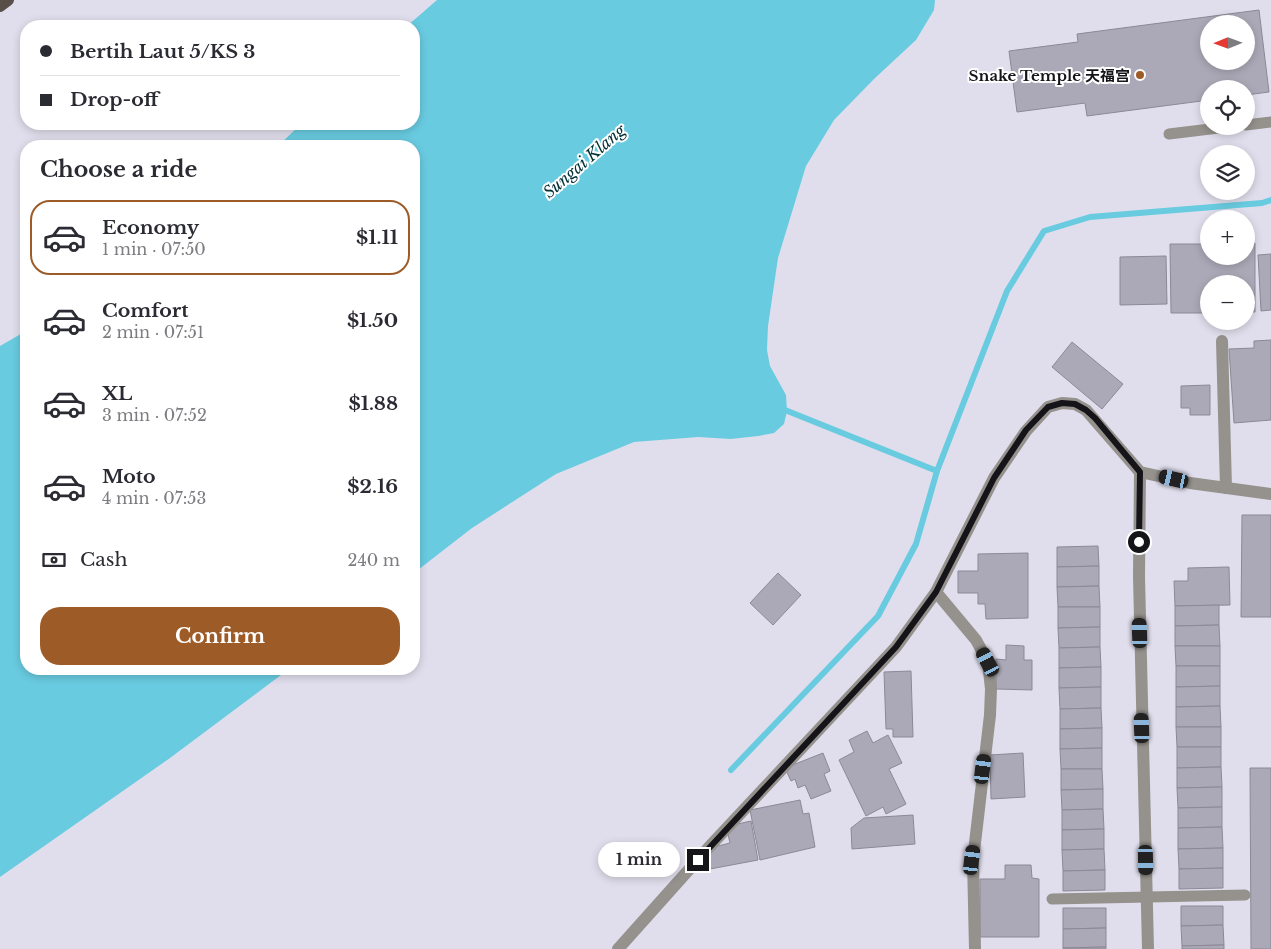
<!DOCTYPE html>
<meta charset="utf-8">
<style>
:root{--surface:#fff;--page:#f2f2f3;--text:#2b2b33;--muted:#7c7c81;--line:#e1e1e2;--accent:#9d5c27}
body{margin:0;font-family:"Libre Baskerville","Noto Sans SC",serif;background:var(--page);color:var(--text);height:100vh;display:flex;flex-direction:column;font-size:19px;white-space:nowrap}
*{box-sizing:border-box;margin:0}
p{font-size:16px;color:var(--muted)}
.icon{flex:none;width:28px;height:28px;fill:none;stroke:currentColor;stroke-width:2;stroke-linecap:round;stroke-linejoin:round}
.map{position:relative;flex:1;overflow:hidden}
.side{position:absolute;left:20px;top:140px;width:400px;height:535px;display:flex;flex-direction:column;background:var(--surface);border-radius:20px;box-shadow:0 2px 8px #0003}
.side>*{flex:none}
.guide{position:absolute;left:20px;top:20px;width:400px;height:110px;border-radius:20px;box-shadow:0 2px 8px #0003;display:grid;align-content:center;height:110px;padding:0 20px;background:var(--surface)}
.needle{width:32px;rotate:269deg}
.fabs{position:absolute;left:1200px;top:15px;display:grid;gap:10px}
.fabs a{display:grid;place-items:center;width:55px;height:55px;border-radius:50%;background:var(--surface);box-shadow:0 2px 8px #0003;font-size:25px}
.end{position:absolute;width:22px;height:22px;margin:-11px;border:6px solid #151419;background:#fff;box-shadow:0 0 0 2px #fff}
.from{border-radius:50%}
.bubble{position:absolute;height:35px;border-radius:18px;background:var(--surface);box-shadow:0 2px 8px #0003;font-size:16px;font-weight:700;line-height:35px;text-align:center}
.car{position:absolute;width:15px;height:30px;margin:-15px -8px;border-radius:6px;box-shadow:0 0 4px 1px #0007;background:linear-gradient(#222 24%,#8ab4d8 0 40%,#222 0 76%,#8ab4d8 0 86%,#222 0)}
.guide b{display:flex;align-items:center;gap:18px;height:48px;font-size:19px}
.guide b+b{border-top:1px solid var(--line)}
.guide i{width:12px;height:12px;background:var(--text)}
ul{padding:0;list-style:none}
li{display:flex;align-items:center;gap:15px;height:75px;margin:0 10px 8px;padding:0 10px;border:2px solid transparent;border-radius:20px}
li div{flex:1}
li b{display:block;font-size:19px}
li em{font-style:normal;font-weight:700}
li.active{border-color:var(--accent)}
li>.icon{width:45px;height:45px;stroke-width:1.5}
h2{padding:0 20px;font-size:22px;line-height:60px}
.pay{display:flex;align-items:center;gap:12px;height:55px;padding:0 20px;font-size:19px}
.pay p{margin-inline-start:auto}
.cta{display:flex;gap:10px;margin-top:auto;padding:10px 20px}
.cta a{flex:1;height:58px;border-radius:20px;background:var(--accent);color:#fff;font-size:20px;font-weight:700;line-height:58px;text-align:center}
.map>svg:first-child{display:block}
</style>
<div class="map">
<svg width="1271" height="949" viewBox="0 0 1271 949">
<rect width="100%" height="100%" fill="#e0deec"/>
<g fill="#69cbe0">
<polygon points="437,0 935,0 934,10 916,40 874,79 834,120 806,166 778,258 768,326 767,350 770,366 786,395 787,411 784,424 774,433 758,436 731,439 698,437 634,442 556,474 472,528 414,573 414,146 278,146 301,124 414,124 414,26 407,26"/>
<polygon points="26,331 26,669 289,669 170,758 0,877 0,346"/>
</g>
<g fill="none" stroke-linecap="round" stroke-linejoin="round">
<g stroke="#69cbe0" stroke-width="6">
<polyline points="780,408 937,471 1007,291 1044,231 1090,217 1262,203 1271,200"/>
<polyline points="731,770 878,616 916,544 937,471"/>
</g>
</g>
<g fill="#aba9b7" stroke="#8b8996" fill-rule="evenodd">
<path d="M1259,10L1269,92L1246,95V89H1209V100L1087,116L1085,103L1017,112L1009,51L1078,42L1077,34ZM1209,24H1246V61H1209Z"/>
<polygon points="1246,243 1255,243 1255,312 1246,312 1246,284 1209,284 1209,313 1171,313 1170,244 1209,244 1209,256 1246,256"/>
<polygon points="1271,254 1271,310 1261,311 1258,255"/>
<polygon points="1166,256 1167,304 1120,305 1120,257"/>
<polygon points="1271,340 1271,420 1234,423 1229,349 1254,348 1254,341"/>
<polygon points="1072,342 1123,384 1102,409 1052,367"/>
<polygon points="1210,385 1210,415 1190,415 1190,408 1181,408 1181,386"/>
<polygon points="1242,515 1271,515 1271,617 1241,617"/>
<polygon points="1098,546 1099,566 1057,567 1057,547"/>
<polygon points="1028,553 1028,618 986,619 985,604 978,604 978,593 958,593 958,571 978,571 978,554"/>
<polygon points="1099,566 1099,586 1057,587 1057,567"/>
<polygon points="1229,567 1230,605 1175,606 1174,581 1188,581 1188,568"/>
<polygon points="778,573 801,595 773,625 750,603"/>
<polygon points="1099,586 1100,607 1058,607 1057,587"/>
<polygon points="1219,605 1219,625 1175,626 1175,606"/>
<polygon points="1058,607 1100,607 1100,627 1058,628"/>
<polygon points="1219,625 1220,646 1175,646 1175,626"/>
<polygon points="1100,627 1100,647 1059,648 1058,628"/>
<polygon points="1006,645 1024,646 1024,660 1032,660 1032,690 996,689 996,659 1006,660"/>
<polygon points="1175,646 1220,646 1220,666 1176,666"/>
<polygon points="1100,647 1101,667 1059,668 1059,648"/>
<polygon points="1176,666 1220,666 1220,686 1176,687"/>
<polygon points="1101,667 1101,687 1059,688 1059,668"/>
<polygon points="911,671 913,737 893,737 893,729 886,729 884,672"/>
<polygon points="1220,686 1220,706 1176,707 1176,687"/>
<polygon points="1101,687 1101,708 1060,709 1059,688"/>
<polygon points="1220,706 1221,727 1176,727 1176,707"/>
<polygon points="1101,708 1102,728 1060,729 1060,709"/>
<polygon points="1176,727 1221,727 1221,747 1177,747"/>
<polygon points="1102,728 1102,748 1060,749 1060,729"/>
<polygon points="867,731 873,743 888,735 902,763 889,769 906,804 886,814 883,807 866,816 839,760 854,752 849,740"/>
<polygon points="1177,747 1221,747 1221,767 1177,768"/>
<polygon points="1102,748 1102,769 1061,769 1060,749"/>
<polygon points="823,753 830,771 824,774 831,791 811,799 805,785 798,788 795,779 791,781 785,768"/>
<polygon points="1023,753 1025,797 991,799 990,755"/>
<polygon points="1221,767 1222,787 1177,788 1177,768"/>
<polygon points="1250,768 1271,768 1271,949 1251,949"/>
<polygon points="1061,769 1102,769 1103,789 1061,790"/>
<polygon points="1222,787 1222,807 1178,808 1177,788"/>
<polygon points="1103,789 1103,809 1062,810 1061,790"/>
<polygon points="800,800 803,814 809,813 815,847 760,860 750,810"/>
<polygon points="1222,807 1222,827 1178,828 1178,808"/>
<polygon points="1103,809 1104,829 1062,830 1062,810"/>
<polygon points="913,815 915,844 852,849 851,828 864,818"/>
<polygon points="751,821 758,860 710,869 708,855 718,846 730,843 727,830 733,825"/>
<polygon points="1222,827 1223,848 1178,849 1178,828"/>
<polygon points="1104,829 1104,849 1062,850 1062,830"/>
<polygon points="1223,848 1223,868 1179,869 1178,849"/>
<polygon points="1104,849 1105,870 1063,871 1062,850"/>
<polygon points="1005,865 1031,865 1032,878 1039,879 1039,937 980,937 980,879 1005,879"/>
<polygon points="1223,868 1223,888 1179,889 1179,869"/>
<polygon points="1105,870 1105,890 1063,891 1063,871"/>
<polygon points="1181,906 1223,906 1223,925 1181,926"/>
<polygon points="1063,908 1106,908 1106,928 1063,929"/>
<polygon points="1223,925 1224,945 1182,946 1181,926"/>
<polygon points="1106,928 1106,947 1063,948 1063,929"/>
<polygon points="1224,945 1224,949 1182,949 1182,946"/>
<polygon points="1106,947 1106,949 1063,949 1063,948"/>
</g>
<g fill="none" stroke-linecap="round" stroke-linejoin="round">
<g stroke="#95918c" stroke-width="11">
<polyline points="1246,125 1271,122"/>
<polyline points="1169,134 1235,126"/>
<polyline points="1052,899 1245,895"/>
</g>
<g stroke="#95918c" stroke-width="12">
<polyline points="1222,341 1226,488"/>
<polyline points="1140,472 1139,577 1148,949"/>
<polyline points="936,592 976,640 988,662 991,689 990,715 973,860 975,949"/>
<polyline points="618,949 711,845 896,647 936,592 994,478 1026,431 1048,407 1062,403 1075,404 1086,410 1140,472 1190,483 1271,494"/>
</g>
<polyline stroke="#585048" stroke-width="12" points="0,6 8,0"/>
</g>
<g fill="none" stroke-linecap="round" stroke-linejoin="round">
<polyline stroke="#151419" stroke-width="6" points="698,860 896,647 936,592 994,478 1026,430 1048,407 1062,403 1075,404 1086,410 1095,418 1140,472 1139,542"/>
</g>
<circle fill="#9d5c27" stroke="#fff" stroke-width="2" cx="1140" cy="75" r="5"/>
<g text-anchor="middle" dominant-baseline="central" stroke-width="4" stroke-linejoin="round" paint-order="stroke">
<g font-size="15" font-weight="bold" fill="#151419" stroke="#fff" text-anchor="end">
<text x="1130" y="75">Snake Temple 天福宫</text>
</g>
<g font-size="16" font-style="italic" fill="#002f38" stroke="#fff">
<text transform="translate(584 161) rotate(-41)">Sungai Klang</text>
</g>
</g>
</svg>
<div class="fabs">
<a><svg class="needle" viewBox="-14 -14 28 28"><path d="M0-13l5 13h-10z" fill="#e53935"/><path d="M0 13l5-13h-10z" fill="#7c7c81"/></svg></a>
<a><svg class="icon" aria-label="locate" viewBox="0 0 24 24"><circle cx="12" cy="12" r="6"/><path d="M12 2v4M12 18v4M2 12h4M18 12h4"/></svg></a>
<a><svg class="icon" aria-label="layers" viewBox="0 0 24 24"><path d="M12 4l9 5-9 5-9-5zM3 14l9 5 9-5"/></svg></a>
<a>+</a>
<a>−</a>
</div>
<i class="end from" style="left:1139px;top:542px"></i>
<i class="end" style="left:698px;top:860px"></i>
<div class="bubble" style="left:598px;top:842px;width:82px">1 min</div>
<i class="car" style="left:1174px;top:479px;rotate:283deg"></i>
<i class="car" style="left:1140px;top:633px;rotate:358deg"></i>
<i class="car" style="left:988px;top:662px;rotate:332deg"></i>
<i class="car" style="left:1142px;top:728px;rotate:358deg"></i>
<i class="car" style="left:983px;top:769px;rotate:7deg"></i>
<i class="car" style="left:972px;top:860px;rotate:7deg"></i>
<i class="car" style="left:1146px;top:860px;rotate:179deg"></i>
<div class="guide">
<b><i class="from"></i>Bertih Laut 5/KS 3</b>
<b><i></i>Drop-off</b>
</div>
<section class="side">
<h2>Choose a ride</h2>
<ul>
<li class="active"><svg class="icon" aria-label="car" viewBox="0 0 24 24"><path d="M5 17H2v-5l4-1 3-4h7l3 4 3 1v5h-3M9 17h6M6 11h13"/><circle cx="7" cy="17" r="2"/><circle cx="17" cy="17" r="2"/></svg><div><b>Economy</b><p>1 min · 07:50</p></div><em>$1.11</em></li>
<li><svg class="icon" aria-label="car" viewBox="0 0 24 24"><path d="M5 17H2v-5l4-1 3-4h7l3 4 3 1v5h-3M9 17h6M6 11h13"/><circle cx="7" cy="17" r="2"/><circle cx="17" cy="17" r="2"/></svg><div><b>Comfort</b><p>2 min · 07:51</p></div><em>$1.50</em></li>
<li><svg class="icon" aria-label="car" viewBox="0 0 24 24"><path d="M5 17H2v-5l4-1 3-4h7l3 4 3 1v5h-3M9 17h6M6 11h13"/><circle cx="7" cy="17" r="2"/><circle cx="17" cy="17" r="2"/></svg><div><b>XL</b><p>3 min · 07:52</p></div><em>$1.88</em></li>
<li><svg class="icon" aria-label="car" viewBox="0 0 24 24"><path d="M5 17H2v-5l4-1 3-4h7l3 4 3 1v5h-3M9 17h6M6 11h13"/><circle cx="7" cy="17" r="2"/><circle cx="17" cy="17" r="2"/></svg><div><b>Moto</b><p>4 min · 07:53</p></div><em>$2.16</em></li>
</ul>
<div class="pay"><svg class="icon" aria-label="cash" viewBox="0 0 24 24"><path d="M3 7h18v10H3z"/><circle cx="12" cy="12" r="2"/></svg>Cash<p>240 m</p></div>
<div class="cta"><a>Confirm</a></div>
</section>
</div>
